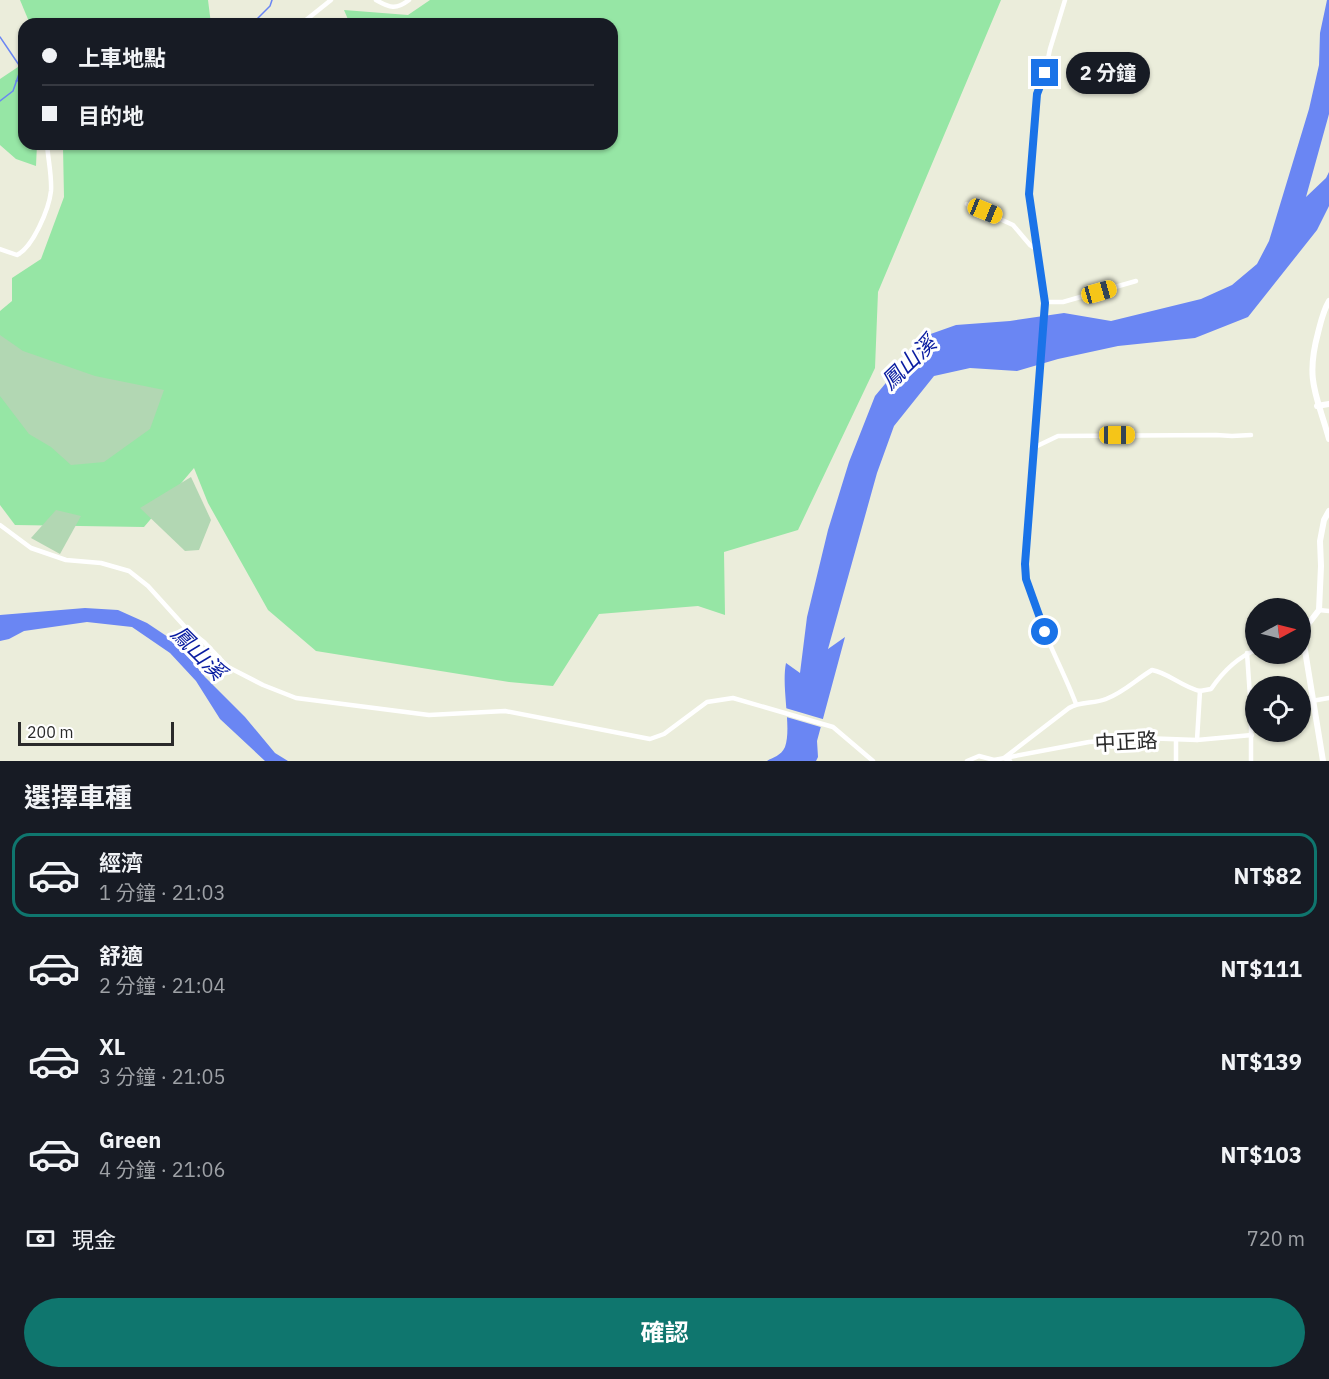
<!DOCTYPE html>
<html lang="zh-TW">
<meta charset="utf-8">
<style>
:root{--surface:#171b24;--page:#242831;--text:#f1f3f6;--muted:#9ea1a6;--line:#363941;--accent:#0f766e}
body{margin:0;font-family:"IBM Plex Sans","Noto Sans TC",sans-serif;background:var(--page);color:var(--text);height:100vh;display:flex;flex-direction:column;font-size:22px;white-space:nowrap}
*{box-sizing:border-box;margin:0}
p{font-size:20px;color:var(--muted)}
.icon{flex:none;width:33px;height:33px;fill:none;stroke:currentColor;stroke-width:2;stroke-linecap:round;stroke-linejoin:round}
.map{position:relative;height:761px;overflow:hidden}
.details{display:flex;flex-direction:column;background:var(--surface);flex:1}
.details>*{flex:none}
.hud{position:absolute;left:18px;top:18px;width:600px;height:132px;border-radius:18px;box-shadow:0 2px 4px #0004;display:grid;align-content:center;height:132px;padding:0 24px;background:var(--surface)}
.needle{width:39px;rotate:83deg}
.controls{position:absolute;left:1245px;top:598px;display:grid;gap:12px}
.controls a{display:grid;place-items:center;width:66px;height:66px;border-radius:50%;background:var(--surface);box-shadow:0 2px 4px #0004;font-size:30px}
.scale{position:absolute;left:18px;bottom:15px;width:156px;box-sizing:border-box;padding-left:6px;border:3px solid #2a2a2a;border-top:0;font-size:16px;line-height:21px;white-space:nowrap;color:#2a2a2a;-webkit-text-stroke:4px #fff;paint-order:stroke}
.end{position:absolute;width:27px;height:27px;margin:-14px;border:8px solid #1a73e8;background:#fff;box-shadow:0 0 0 3px #fff}
.from{border-radius:50%}
.bubble{position:absolute;height:42px;border-radius:21px;background:var(--surface);box-shadow:0 2px 4px #0004;font-size:20px;font-weight:700;line-height:42px;text-align:center}
.car{position:absolute;width:18px;height:36px;margin:-18px -9px;border-radius:8px;box-shadow:0 0 4px 2px #0007;background:linear-gradient(#f5c518 24%,#345 0 40%,#f5c518 0 76%,#345 0 86%,#f5c518 0)}
.hud b{display:flex;align-items:center;gap:21px;height:57px;font-size:22px}
.hud b+b{border-top:2px solid var(--line)}
.hud i{width:15px;height:15px;background:var(--text)}
ul{padding:0;list-style:none}
li{display:flex;align-items:center;gap:18px;height:84px;margin:0 12px 9px;padding:0 12px;border:3px solid transparent;border-radius:18px}
li div{flex:1}
li b{display:block;font-size:22px}
li em{font-style:normal;font-weight:700}
li.current{border-color:var(--accent)}
li>.icon{width:54px;height:54px;stroke-width:1.5}
h2{padding:0 24px;font-size:27px;line-height:72px}
.pay{display:flex;align-items:center;gap:15px;height:66px;padding:0 24px;font-size:22px}
.pay p{margin-inline-start:auto}
.action{display:flex;gap:12px;margin-top:auto;padding:12px 24px}
.action a{flex:1;height:69px;border-radius:36px;background:var(--accent);color:#fff;font-size:24px;font-weight:700;line-height:69px;text-align:center}
.map>svg:first-child{display:block}
</style>
<div class="map">
<svg width="1329" height="761" viewBox="0 0 1329 761">
<rect width="100%" height="100%" fill="#ebeddb"/>
<g fill="#96e6a5">
<polygon points="20,0 208,0 211,24 30,24"/>
<polygon points="430,0 1001,0 878,292 875,368 798,530 724,552 725,615 698,606 599,614 553,686 509,682 316,651 268,610 208,503 194,468 144,527 15,525 0,505 0,311 12,301 12,278 41,259 64,197 63,147 70,144 612,144 612,24 350,24 344,10 408,15"/>
<polygon points="24,63 24,144 37,144 36,166 16,159 0,145 0,79"/>
</g>
<g fill="#b2d7b3">
<polygon points="0,335 23,351 95,376 164,390 150,429 104,462 71,465 51,447 29,434 0,396"/>
<polygon points="191,477 211,520 199,550 185,551 140,508"/>
<polygon points="56,510 81,516 60,554 31,538"/>
</g>
<g fill="#6a86f3">
<path d="M1327,0H1329V114L1306,197L1326,178L1329,172V206L1317,230L1248,317L1195,338L1118,346L1058,359L1017,371L970,368L934,376L894,426L877,473L828,649L845,637L817,741L818,757L816,761H767C773,757 781,756 785,747C792,727 781,688 786,663L800,673L807,617L828,530L849,462L875,396L925,336L956,325L1010,321L1064,313L1111,321L1201,299L1232,285L1257,264L1269,241L1309,109L1319,65L1320,33Z"/>
<polygon points="85,608 118,610 147,623 177,643 205,677 245,717 275,753 288,761 265,761 220,719 196,681 170,653 132,627 87,622 24,631 9,639 0,641 0,615"/>
</g>
<polygon fill="#ebeddb" points="782,707 826,720 824,728 783,716"/>
<g fill="none" stroke-linecap="round" stroke-linejoin="round">
<g stroke="#6a86f3" stroke-width="1.5">
<polyline points="252,24 270,6 272,0"/>
<polyline points="0,37 21,68 13,91 0,101"/>
<polyline points="16,81 24,80"/>
</g>
<g stroke="#fff" stroke-width="4.5">
<path d="M376,0C390,8 396,10 409,0"/>
<path d="M1065,0L1050,49L1045,73L1037,94L1029,194L1045,302L1025,564C1028,609 1060,661 1076,704"/>
<polyline points="301,24 331,0"/>
<polyline points="967,204 1013,225 1030,245 1038,250"/>
<path d="M0,249L17,255C33,247 49,209 51,191C52,176 48,159 47,144"/>
<polyline points="1045,302 1063,302 1136,281"/>
<polyline points="1035,447 1058,436 1216,435 1232,436 1251,435"/>
<polyline points="0,525 31,548 66,560 101,563 129,571 148,586 186,628 204,642 228,667 263,685 296,698 429,715 505,711 650,739 664,734 707,702 733,698 833,727 873,761"/>
<polyline points="1319,610 1329,611"/>
<polyline points="1247,653 1251,711 1251,761"/>
<path d="M1200,691L1211,689C1222,673 1238,657 1256,650"/>
<polyline points="1300,703 1329,698"/>
<polyline points="967,761 979,756 994,760 1089,742 1142,738 1197,740 1252,735"/>
<path d="M1010,761L1004,758L1069,708C1080,701 1094,704 1106,699C1123,693 1137,679 1152,670C1169,673 1182,687 1200,691L1197,740"/>
<polyline points="1176,761 1176,740"/>
</g>
<g stroke="#fff" stroke-width="6">
<path d="M1329,301C1323,311 1321,321 1318,333C1305,381 1317,395 1329,439"/>
<polyline points="1317,406 1329,404"/>
<polyline points="1323,761 1302,632 1319,610 1321,566 1320,541 1324,520 1329,511"/>
</g>
</g>
<g fill="none" stroke-linecap="round" stroke-linejoin="round">
<polyline stroke="#1a73e8" stroke-width="8" points="1045,632 1026,579 1025,564 1045,303 1029,194 1037,94 1045,73"/>
</g>
<g text-anchor="middle" dominant-baseline="central" stroke-width="6" stroke-linejoin="round" paint-order="stroke">
<g font-size="21" fill="#2a2a2a" stroke="#fff">
<text transform="translate(1126 741) rotate(-3)">中正路</text>
</g>
<g font-size="22" font-style="italic" fill="#081ba0" stroke="#fff">
<text transform="translate(908 362) rotate(-44)">鳳山溪</text>
<text transform="translate(199 652) rotate(45)">鳳山溪</text>
</g>
</g>
</svg>
<div class="controls">
<a><svg class="needle" viewBox="-14 -14 28 28"><path d="M0-13l5 13h-10z" fill="#e53935"/><path d="M0 13l5-13h-10z" fill="#9ea1a6"/></svg></a>
<a><svg class="icon" aria-label="locate" viewBox="0 0 24 24"><circle cx="12" cy="12" r="6"/><path d="M12 2v4M12 18v4M2 12h4M18 12h4"/></svg></a>
</div>
<div class="scale">200 m</div>
<i class="end from" style="left:1045px;top:632px"></i>
<i class="end" style="left:1045px;top:73px"></i>
<div class="bubble" style="left:1066px;top:52px;width:84px">2 分鐘</div>
<i class="car" style="left:985px;top:211px;rotate:112deg"></i>
<i class="car" style="left:1099px;top:292px;rotate:74deg"></i>
<i class="car" style="left:1117px;top:435px;rotate:90deg"></i>
<div class="hud">
<b><i class="from"></i>上車地點</b>
<b><i></i>目的地</b>
</div>
</div>
<section class="details">
<h2>選擇車種</h2>
<ul>
<li class="current"><svg class="icon" aria-label="car" viewBox="0 0 24 24"><path d="M5 17H2v-5l4-1 3-4h7l3 4 3 1v5h-3M9 17h6M6 11h13"/><circle cx="7" cy="17" r="2"/><circle cx="17" cy="17" r="2"/></svg><div><b>經濟</b><p>1 分鐘 · 21:03</p></div><em>NT$82</em></li>
<li><svg class="icon" aria-label="car" viewBox="0 0 24 24"><path d="M5 17H2v-5l4-1 3-4h7l3 4 3 1v5h-3M9 17h6M6 11h13"/><circle cx="7" cy="17" r="2"/><circle cx="17" cy="17" r="2"/></svg><div><b>舒適</b><p>2 分鐘 · 21:04</p></div><em>NT$111</em></li>
<li><svg class="icon" aria-label="car" viewBox="0 0 24 24"><path d="M5 17H2v-5l4-1 3-4h7l3 4 3 1v5h-3M9 17h6M6 11h13"/><circle cx="7" cy="17" r="2"/><circle cx="17" cy="17" r="2"/></svg><div><b>XL</b><p>3 分鐘 · 21:05</p></div><em>NT$139</em></li>
<li><svg class="icon" aria-label="car" viewBox="0 0 24 24"><path d="M5 17H2v-5l4-1 3-4h7l3 4 3 1v5h-3M9 17h6M6 11h13"/><circle cx="7" cy="17" r="2"/><circle cx="17" cy="17" r="2"/></svg><div><b>Green</b><p>4 分鐘 · 21:06</p></div><em>NT$103</em></li>
</ul>
<div class="pay"><svg class="icon" aria-label="cash" viewBox="0 0 24 24"><path d="M3 7h18v10H3z"/><circle cx="12" cy="12" r="2"/></svg>現金<p>720 m</p></div>
<div class="action"><a>確認</a></div>
</section>
